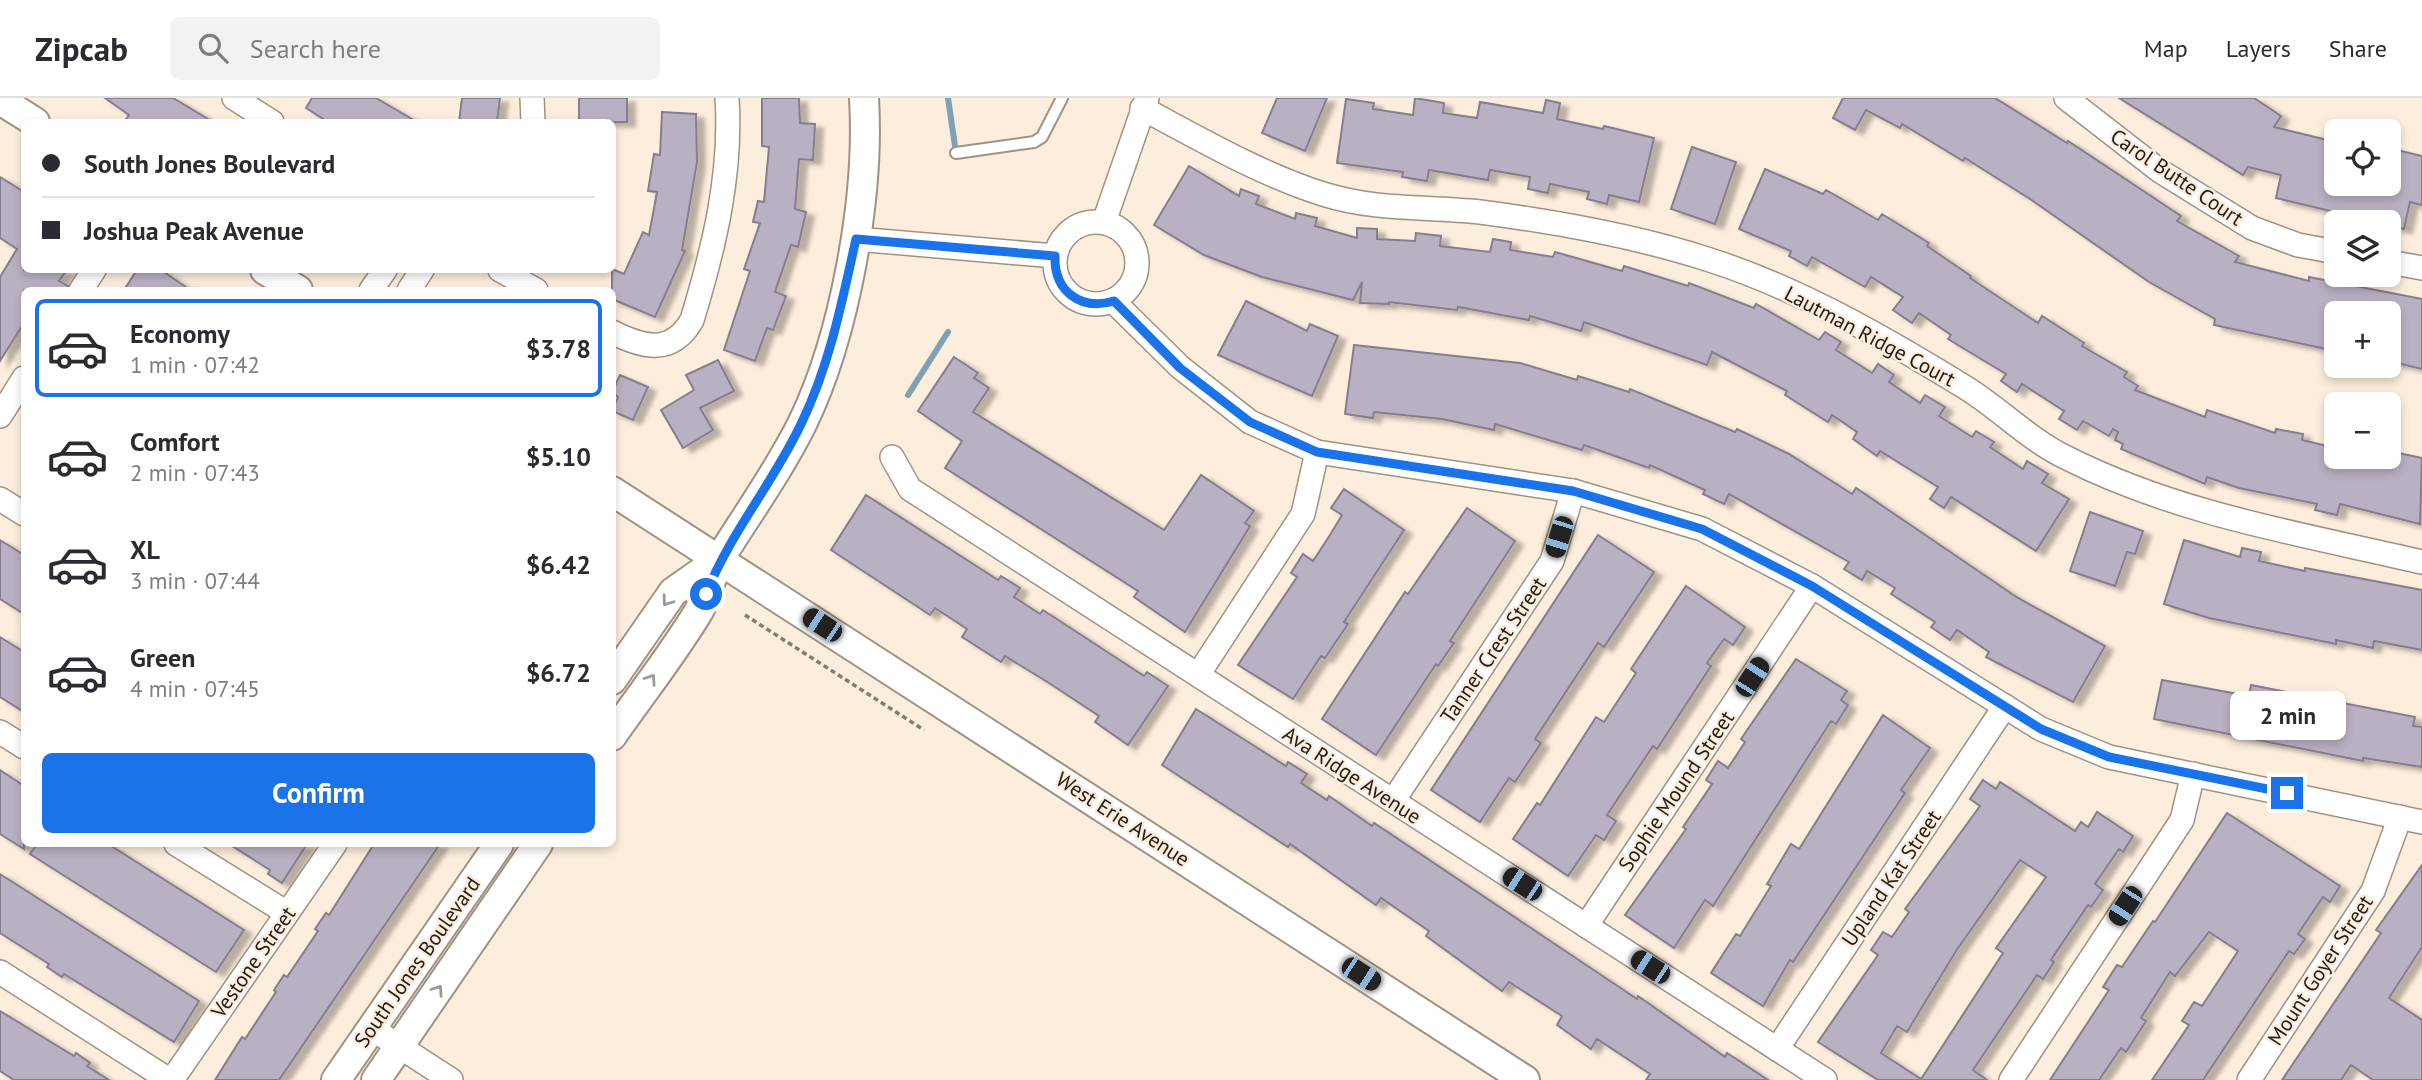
<!DOCTYPE html>
<meta charset="utf-8">
<style>
:root{--surface:#fff;--page:#f2f2f3;--text:#2b2b33;--muted:#7c7c81;--line:#e1e1e2;--accent:#1a73e8}
body{margin:0;font-family:"PT Sans",sans-serif;background:var(--page);color:var(--text);height:100vh;display:flex;flex-direction:column;font-size:26px;white-space:nowrap}
*{box-sizing:border-box;margin:0}
p{font-size:23px;color:var(--muted)}
.icon{flex:none;width:38px;height:38px;fill:none;stroke:currentColor;stroke-width:2;stroke-linecap:round;stroke-linejoin:round}
.map{position:relative;flex:1;overflow:hidden}
.panel{position:absolute;left:21px;top:189px;width:595px;height:560px;display:flex;flex-direction:column;background:var(--surface);border-radius:10px;box-shadow:0 4px 10px #0003}
.panel>*{flex:none}
.hud{position:absolute;left:21px;top:21px;width:595px;height:154px;border-radius:10px;box-shadow:0 4px 10px #0003;display:grid;align-content:center;height:154px;padding:0 21px;background:var(--surface)}
.buttons{position:absolute;left:2324px;top:21px;display:grid;gap:14px}
.buttons a{display:grid;place-items:center;width:77px;height:77px;border-radius:10px;background:var(--surface);box-shadow:0 4px 10px #0003;font-size:35px}
.end{position:absolute;width:32px;height:32px;margin:-16px;border:9px solid #1a73e8;background:#fff;box-shadow:0 0 0 4px #fff}
.from{border-radius:50%}
.bubble{position:absolute;height:49px;border-radius:10px;background:var(--surface);box-shadow:0 4px 10px #0003;font-size:23px;font-weight:800;line-height:49px;text-align:center}
.car{position:absolute;width:21px;height:42px;margin:-21px -10px;border-radius:9px;box-shadow:0 0 5px 2px #0007;background:linear-gradient(#222 24%,#8ab4d8 0 40%,#222 0 76%,#8ab4d8 0 86%,#222 0)}
.hud b{display:flex;align-items:center;gap:24px;height:66px;font-size:26px}
.hud b+b{border-top:2px solid var(--line)}
.hud i{width:18px;height:18px;background:var(--text)}
ul{padding:12px 0 0;list-style:none}
li{display:flex;align-items:center;gap:21px;height:98px;margin:0 14px 10px;padding:0 7px;border:4px solid transparent;border-radius:10px}
li div{flex:1}
li b{display:block;font-size:26px}
li em{font-style:normal;font-weight:800}
li.active{border-color:var(--accent)}
li>.icon{width:63px;height:63px;stroke-width:1.5}
.primary-button{display:flex;gap:14px;margin-top:auto;padding:14px 21px}
.primary-button a{flex:1;height:80px;border-radius:10px;background:var(--accent);color:#fff;font-size:28px;font-weight:800;line-height:80px;text-align:center}
header{display:flex;align-items:center;gap:42px;box-sizing:border-box;height:98px;padding:0 35px;background:var(--surface);border-bottom:2px solid var(--line)}
header strong{font-size:33px}
nav{display:flex;gap:38px;margin-inline-start:auto;font-size:24px}
.search{width:490px;height:63px;background:var(--page);display:flex;align-items:center;gap:18px;box-sizing:border-box;padding:0 24px;border-radius:10px;color:var(--muted);font-size:26px}
.map>svg:first-child{display:block}
</style>
<header>
<strong>Zipcab</strong>
<div class="search"><svg class="icon" aria-label="search" viewBox="0 0 24 24"><circle cx="10" cy="10" r="6"/><path d="M15 15l6 6"/></svg>Search here</div>
<nav><a>Map</a><a>Layers</a><a>Share</a></nav>
</header>
<div class="map">
<svg width="2422" height="982" viewBox="0 0 2422 982">
<defs>
<filter id="shadow"><feDropShadow dx="8" dy="4.5" stdDeviation="2" flood-color="#0004"/></filter>
</defs>
<rect width="100%" height="100%" fill="#fceddc"/>
<g fill="none" stroke-linecap="round" stroke-linejoin="round">
<g stroke="#7ea1b4" stroke-width="6">
<polyline points="948,0 956,55"/>
<polyline points="908,297 948,234"/>
</g>
</g>
<g fill="#bab0c3" stroke="#867d8e" stroke-width="2" fill-rule="evenodd" filter="url(#shadow)">
<polygon points="105,0 173,0 213,24 124,24 129,17"/>
<polygon points="312,0 376,0 417,24 328,24 306,10"/>
<polygon points="462,0 500,0 497,24 459,24"/>
<rect x="579" y="0" width="48" height="24"/>
<polygon points="762,0 799,0 800,25 815,26 813,62 799,61 795,111 806,114 798,149 791,147 775,194 786,198 773,232 767,230 755,263 724,252 750,173 744,171 760,125 753,124 758,103 764,104 769,49 762,48"/>
<polygon points="1277,0 1327,0 1305,53 1262,35"/>
<polygon points="1415,0 1444,5 1443,15 1477,20 1480,4 1543,15 1546,2 1560,5 1557,21 1603,31 1604,28 1654,40 1639,104 1609,97 1607,106 1587,101 1589,94 1550,86 1548,95 1528,91 1530,79 1490,72 1488,82 1429,72 1427,83 1402,79 1403,74 1337,65 1346,1 1374,5 1373,11 1413,17"/>
<polygon points="1843,0 1995,0 2067,45 2068,43 2181,118 2177,123 2239,158 2235,164 2309,183 2309,179 2422,201 2422,271 2389,263 2389,215 2336,215 2336,253 2214,227 2215,221 2149,184 2030,101 1965,60 1963,63 1902,26 1900,30 1866,12 1855,32 1833,20"/>
<polygon points="2119,0 2254,0 2281,18 2274,29 2336,44 2336,86 2389,86 2389,50 2422,58 2422,107 2410,104 2404,131 2389,127 2389,124 2376,124 2276,100 2281,77 2248,69 2243,77"/>
<polygon points="662,14 696,16 697,64 682,152 685,153 655,219 612,201 612,171 624,176 643,134 649,137 657,94 648,93 654,56 660,57"/>
<polygon points="1692,49 1736,64 1715,126 1671,111"/>
<polygon points="1189,68 1239,98 1241,91 1259,98 1256,106 1295,121 1296,115 1317,120 1315,128 1357,140 1357,130 1377,131 1377,141 1415,143 1416,135 1441,138 1440,148 1490,154 1493,141 1511,144 1510,152 1553,159 1555,154 1622,173 1624,168 1688,188 1689,185 1754,210 1756,206 1819,242 1825,234 1841,244 1836,252 1872,275 1878,266 1894,277 1889,284 1920,305 1925,297 1945,309 1939,318 1972,339 1976,333 1994,344 1990,349 2023,371 2027,363 2048,376 2042,385 2069,401 2036,453 1951,399 1944,410 1930,401 1938,389 1880,353 1877,358 1853,341 1857,334 1832,317 1828,324 1785,297 1787,293 1712,254 1707,267 1584,224 1581,233 1530,218 1529,222 1458,209 1457,212 1389,204 1389,206 1360,205 1362,184 1353,202 1262,179 1204,157 1154,127"/>
<polygon points="1765,71 1823,96 1826,92 1878,122 1882,116 1929,145 1927,148 1971,178 1970,180 2038,225 2042,218 2084,245 2082,248 2127,274 2124,279 2138,288 2135,292 2205,319 2207,312 2275,335 2276,331 2303,336 2302,342 2336,350 2336,359 2389,359 2389,353 2422,360 2420,426 2340,406 2337,417 2315,412 2317,406 2239,390 2207,379 2205,386 2121,351 2123,346 2115,342 2118,334 2113,331 2109,338 2083,323 2077,332 2059,321 2064,313 2022,286 2017,294 2001,283 2006,276 1948,241 1951,237 1919,215 1912,225 1893,212 1903,199 1871,179 1865,189 1812,159 1807,168 1789,158 1791,153 1739,131"/>
<polygon points="0,79 24,94 24,172 67,172 59,183 68,188 67,192 24,192 24,225 0,263 0,179 17,151 0,140"/>
<polygon points="137,172 161,172 190,192 124,192"/>
<polygon points="1246,203 1307,233 1310,226 1338,238 1312,298 1218,257"/>
<polygon points="1354,247 1520,265 1577,282 1578,278 1629,294 1630,291 1735,334 1737,331 1789,356 1852,396 1856,390 2018,500 2105,548 2073,604 1986,559 1989,554 1957,532 1950,542 1931,529 1935,524 1891,496 1895,490 1867,473 1862,482 1844,471 1849,464 1729,396 1724,406 1703,396 1705,392 1650,367 1649,370 1584,347 1582,352 1495,326 1494,332 1442,321 1374,314 1373,320 1345,316"/>
<polygon points="954,259 978,275 974,280 989,290 973,314 1164,432 1201,377 1254,413 1245,425 1250,428 1185,534 1134,499 1138,493 945,370 962,343 918,313"/>
<polygon points="718,262 734,293 700,310 713,332 683,350 661,312 694,292 686,277"/>
<polygon points="620,277 648,289 633,322 612,313 618,299 612,294"/>
<polygon points="1344,391 1404,432 1344,524 1348,526 1325,560 1321,558 1293,601 1238,567 1297,479 1291,475 1303,456 1313,463 1330,437 1342,417 1331,410"/>
<polygon points="866,397 998,482 1001,478 1020,490 1014,499 1040,516 1043,512 1144,578 1147,574 1168,588 1128,647 1095,624 1099,618 1049,585 1005,558 1001,564 962,539 967,531 935,510 930,517 831,452"/>
<polygon points="1467,410 1515,443 1450,543 1454,545 1438,568 1436,566 1376,657 1322,621 1405,494 1408,496"/>
<polygon points="2090,414 2143,433 2135,456 2127,454 2115,488 2070,473"/>
<polygon points="1598,437 1654,474 1604,549 1598,545 1535,641 1541,645 1515,684 1509,680 1480,724 1431,692"/>
<polygon points="0,442 24,457 24,516 0,501"/>
<polygon points="2184,442 2240,459 2242,450 2261,454 2259,463 2305,473 2305,470 2422,492 2422,552 2374,543 2373,550 2336,542 2336,546 2209,520 2164,506"/>
<polygon points="1686,488 1745,529 1733,547 1724,541 1707,565 1711,568 1657,651 1653,648 1607,717 1616,723 1604,742 1596,737 1568,778 1513,741 1537,705 1540,707 1596,619 1604,624 1636,575 1631,571"/>
<polygon points="0,539 24,554 24,614 0,599"/>
<polygon points="1796,561 1847,593 1841,602 1848,607 1836,626 1831,623 1713,808 1705,802 1674,850 1625,817 1686,731 1683,729 1712,686 1706,682 1718,663 1728,670 1745,644 1741,641"/>
<polygon points="2162,582 2249,598 2251,587 2415,619 2413,628 2422,629 2422,669 2363,660 2363,663 2154,621"/>
<polygon points="1196,611 1286,668 1288,664 1307,676 1301,685 1327,702 1329,698 1372,728 1374,725 1637,901 1638,898 1725,959 1727,955 1768,982 1646,982 1650,976 1597,941 1591,951 1557,927 1562,918 1509,884 1502,893 1426,838 1429,833 1381,800 1376,807 1290,746 1288,749 1162,667"/>
<polygon points="1883,617 1930,650 1901,692 1905,695 1793,864 1790,862 1763,908 1711,875 1736,836 1740,838 1771,788 1767,786 1791,746 1799,751"/>
<polygon points="0,672 24,688 24,751 0,736"/>
<path d="M1983,682L1996,691L2000,684L2075,733L2081,724L2088,729L2097,714L2133,738L2123,754L2119,751L2095,786L2103,792L2091,809L2088,807L2051,862L2054,864L2043,881L2037,877L1973,972L1987,982H1878L1818,944L1878,857L1871,852L1883,834L1892,839L1909,814L1905,811L1980,708L1970,701ZM2020,762L2046,779L1996,850L2003,855L1921,981L1881,955L1897,928L1907,934L1956,853Z"/>
<polygon points="2227,715 2340,788 2330,804 2323,799 2298,836 2305,841 2294,856 2289,853 2203,982 2152,982 2189,927 2182,923 2194,904 2202,908 2238,853 2209,834 2175,878 2170,874 2141,920 2146,923 2126,954 2121,950 2099,982 2050,982 2109,892 2103,889 2117,867 2122,869 2153,823 2155,824"/>
<polygon points="37,746 108,746 244,832 216,874 30,756"/>
<polygon points="229,746 307,746 282,785 268,776 270,772"/>
<polygon points="374,746 440,746 279,982 215,982 242,939 245,941 276,894 274,892 284,877 287,879 318,833 315,831 326,815 329,817"/>
<polygon points="2422,767 2422,849 2389,900 2422,922 2422,982 2373,982 2351,967 2341,982 2282,982 2381,835 2376,832"/>
<polygon points="0,776 199,903 174,944 64,876 62,879 47,869 49,866 0,835"/>
<polygon points="0,913 74,958 76,955 90,965 87,968 109,982 14,982 0,973"/>
</g>
<g fill="none" stroke-linecap="round" stroke-linejoin="round">
<defs>
<polyline id="service" points="956,55 1034,44 1042,39 1062,0"/>
<g id="minor">
<polyline points="234,0 272,24"/>
<polyline points="532,0 533,24"/>
<polyline points="2066,0 2160,73 2252,130 2298,147 2336,154"/>
<path d="M1142,10C1200,41 1260,76 1323,96C1377,113 1426,108 1480,114C1557,124 1636,138 1710,162C1800,191 1883,239 1963,288C1998,309 2028,341 2065,359C2177,416 2301,436 2422,464"/>
<circle cx="1096" cy="165" r="41"/>
<polyline points="1104,124 1147,0"/>
<polyline points="856,141 1055,158"/>
<polyline points="2389,164 2422,170"/>
<polyline points="500,172 536,192"/>
<polyline points="81,192 94,172"/>
<polyline points="371,192 385,172"/>
<polyline points="409,192 422,172"/>
<polyline points="1113,203 1180,269 1250,324 1317,354 1573,393 1702,431 1812,488 2041,631 2109,659 2422,724"/>
<path d="M612,234C644,250 672,257 692,222C714,150 732,76 727,0"/>
<polyline points="0,318 24,280"/>
<polyline points="892,359 910,391 1825,982"/>
<polyline points="0,401 24,416"/>
<polyline points="1198,577 1303,416 1317,354"/>
<polyline points="0,634 24,649"/>
<polyline points="1393,703 1552,463 1573,393"/>
<polyline points="176,746 287,815"/>
<polyline points="1586,828 1812,488"/>
<polyline points="0,874 169,982"/>
<polyline points="371,930 451,982"/>
<polyline points="1777,951 2005,608"/>
<polyline points="172,982 335,746"/>
<polyline points="2011,982 2182,722 2193,676"/>
<polyline points="2249,982 2373,793 2400,719"/>
</g>
<g id="tertiary">
<polyline points="0,2 35,24"/>
<polyline points="265,172 298,192"/>
<polyline points="612,393 1525,982"/>
<polyline points="612,582 673,494 720,461"/>
<path d="M612,638C641,596 674,555 700,511C709,494 712,474 722,457C749,414 779,372 802,326C845,238 870,98 864,0"/>
<polyline points="336,982 499,746"/>
<polyline points="376,982 538,746"/>
</g>
</defs>
<use href="#service" stroke="#a09282" stroke-width="14"/>
<use href="#minor" stroke="#a09282" stroke-width="26"/>
<use href="#tertiary" stroke="#a09282" stroke-width="32"/>
<polyline stroke="#857c70" stroke-width="3.5" stroke-dasharray="5 3.5" stroke-linecap="butt" points="745,517 924,632"/>
<use href="#service" stroke="#fff" stroke-width="10"/>
<use href="#minor" stroke="#fff" stroke-width="23"/>
<use href="#tertiary" stroke="#fff" stroke-width="28"/>
</g>
<defs><path id="oneway-chevron" d="M-2-3.5L2.5 0L-2 3.5" fill="none" stroke-width="1.6" stroke-linecap="round" stroke-linejoin="round" transform="scale(1.75)"/></defs>
<g stroke="#9b9996">
<use href="#oneway-chevron" transform="translate(667 503) rotate(126)"/>
<use href="#oneway-chevron" transform="translate(651 581) rotate(-56)"/>
<use href="#oneway-chevron" transform="translate(438 892) rotate(-56)"/>
</g>
<g fill="none" stroke-linecap="round" stroke-linejoin="round">
<path stroke="#1a73e8" stroke-width="9" d="M706,496C730,435 774,384 802,324C830,266 842,203 856,141L1055,158C1054,193 1080,213 1114,203L1180,270L1250,324L1317,354L1573,393L1702,431L1812,488L2041,631L2109,659L2287,695"/>
</g>
<g text-anchor="middle" dominant-baseline="central" stroke-width="5" stroke-linejoin="round" paint-order="stroke">
<g font-size="21" fill="#211c15" stroke="#fceddc">
<text transform="translate(2177 79) rotate(34)">Carol Butte Court</text>
<text transform="translate(1870 238) rotate(28)">Lautman Ridge Court</text>
<text transform="translate(1493 552) rotate(-56)">Tanner Crest Street</text>
<text transform="translate(1352 677) rotate(33)">Ava Ridge Avenue</text>
<text transform="translate(1676 693) rotate(-56)">Sophie Mound Street</text>
<text transform="translate(1123 721) rotate(33)">West Erie Avenue</text>
<text transform="translate(1891 780) rotate(-56)">Upland Kat Street</text>
<text transform="translate(253 864) rotate(-55)">Vestone Street</text>
<text transform="translate(417 864) rotate(-55)">South Jones Boulevard</text>
<text transform="translate(2320 872) rotate(-57)">Mount Goyer Street</text>
</g>
</g>
</svg>
<div class="buttons">
<a><svg class="icon" aria-label="locate" viewBox="0 0 24 24"><circle cx="12" cy="12" r="6"/><path d="M12 2v4M12 18v4M2 12h4M18 12h4"/></svg></a>
<a><svg class="icon" aria-label="layers" viewBox="0 0 24 24"><path d="M12 4l9 5-9 5-9-5zM3 14l9 5 9-5"/></svg></a>
<a>+</a>
<a>−</a>
</div>
<i class="end from" style="left:706px;top:496px"></i>
<i class="end" style="left:2287px;top:695px"></i>
<div class="bubble" style="left:2230px;top:593px;width:116px">2 min</div>
<i class="car" style="left:1559px;top:439px;rotate:197deg"></i>
<i class="car" style="left:822px;top:527px;rotate:303deg"></i>
<i class="car" style="left:1752px;top:579px;rotate:33deg"></i>
<i class="car" style="left:1522px;top:786px;rotate:303deg"></i>
<i class="car" style="left:2125px;top:808px;rotate:213deg"></i>
<i class="car" style="left:1650px;top:869px;rotate:303deg"></i>
<i class="car" style="left:1361px;top:876px;rotate:123deg"></i>
<div class="hud">
<b><i class="from"></i>South Jones Boulevard</b>
<b><i></i>Joshua Peak Avenue</b>
</div>
<section class="panel">
<ul>
<li class="active"><svg class="icon" aria-label="car" viewBox="0 0 24 24"><path d="M5 17H2v-5l4-1 3-4h7l3 4 3 1v5h-3M9 17h6M6 11h13"/><circle cx="7" cy="17" r="2"/><circle cx="17" cy="17" r="2"/></svg><div><b>Economy</b><p>1 min · 07:42</p></div><em>$3.78</em></li>
<li><svg class="icon" aria-label="car" viewBox="0 0 24 24"><path d="M5 17H2v-5l4-1 3-4h7l3 4 3 1v5h-3M9 17h6M6 11h13"/><circle cx="7" cy="17" r="2"/><circle cx="17" cy="17" r="2"/></svg><div><b>Comfort</b><p>2 min · 07:43</p></div><em>$5.10</em></li>
<li><svg class="icon" aria-label="car" viewBox="0 0 24 24"><path d="M5 17H2v-5l4-1 3-4h7l3 4 3 1v5h-3M9 17h6M6 11h13"/><circle cx="7" cy="17" r="2"/><circle cx="17" cy="17" r="2"/></svg><div><b>XL</b><p>3 min · 07:44</p></div><em>$6.42</em></li>
<li><svg class="icon" aria-label="car" viewBox="0 0 24 24"><path d="M5 17H2v-5l4-1 3-4h7l3 4 3 1v5h-3M9 17h6M6 11h13"/><circle cx="7" cy="17" r="2"/><circle cx="17" cy="17" r="2"/></svg><div><b>Green</b><p>4 min · 07:45</p></div><em>$6.72</em></li>
</ul>
<div class="primary-button"><a>Confirm</a></div>
</section>
</div>
